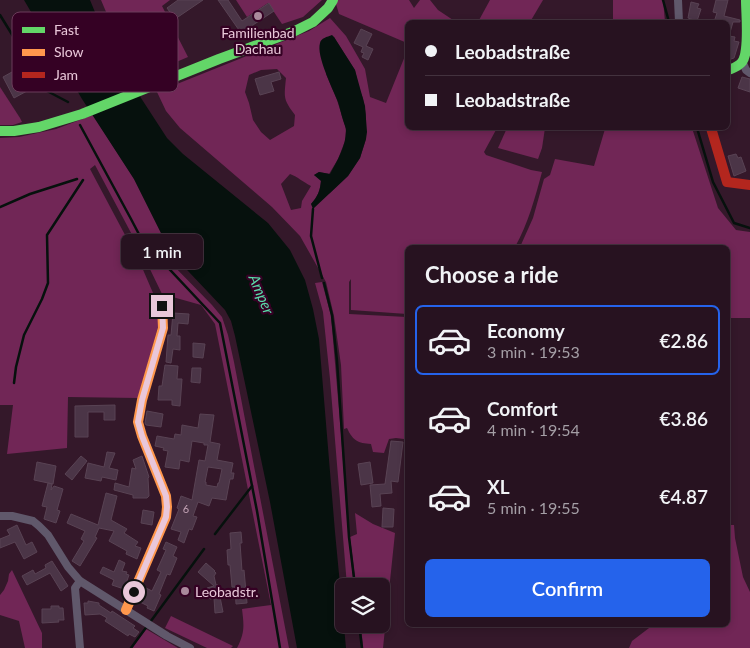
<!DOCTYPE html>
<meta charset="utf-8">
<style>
:root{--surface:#271220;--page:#33202d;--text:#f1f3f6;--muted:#a49ea5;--line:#43323e;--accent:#2563eb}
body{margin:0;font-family:Lato,sans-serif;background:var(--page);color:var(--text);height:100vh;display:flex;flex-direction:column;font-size:19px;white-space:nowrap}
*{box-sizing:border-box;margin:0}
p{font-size:16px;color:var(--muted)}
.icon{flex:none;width:28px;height:28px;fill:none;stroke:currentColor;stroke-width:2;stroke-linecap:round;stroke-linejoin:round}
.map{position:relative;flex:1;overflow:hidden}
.panel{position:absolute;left:405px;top:245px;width:325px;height:382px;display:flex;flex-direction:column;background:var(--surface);border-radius:8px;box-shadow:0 2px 8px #0003,0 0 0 1px var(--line)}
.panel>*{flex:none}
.guide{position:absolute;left:405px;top:20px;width:325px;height:110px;border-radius:8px;box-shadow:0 2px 8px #0003,0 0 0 1px var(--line);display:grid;align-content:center;height:110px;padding:0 20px;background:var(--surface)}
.fabs{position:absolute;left:335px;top:578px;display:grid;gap:10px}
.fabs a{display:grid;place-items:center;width:55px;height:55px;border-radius:8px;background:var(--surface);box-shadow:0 2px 8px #0003,0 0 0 1px var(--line);font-size:25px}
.end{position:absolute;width:22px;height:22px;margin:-11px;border:6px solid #e9c7d9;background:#111;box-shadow:0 0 0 2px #111}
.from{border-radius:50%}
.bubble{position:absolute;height:35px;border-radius:8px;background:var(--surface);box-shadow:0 2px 8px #0003,0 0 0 1px var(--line);font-size:16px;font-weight:600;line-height:35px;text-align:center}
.guide b{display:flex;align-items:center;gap:18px;height:48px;font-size:19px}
.guide b+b{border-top:1px solid var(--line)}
.guide i{width:12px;height:12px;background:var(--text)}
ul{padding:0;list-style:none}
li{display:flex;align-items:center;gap:15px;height:70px;margin:0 10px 8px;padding:0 10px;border:2px solid transparent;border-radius:8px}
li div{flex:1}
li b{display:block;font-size:19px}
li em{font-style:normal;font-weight:600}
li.selected{border-color:var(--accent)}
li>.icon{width:45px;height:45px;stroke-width:1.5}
h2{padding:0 20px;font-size:22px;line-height:60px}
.cta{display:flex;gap:10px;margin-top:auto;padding:10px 20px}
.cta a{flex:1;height:58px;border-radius:8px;background:var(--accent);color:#fff;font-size:20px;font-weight:600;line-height:58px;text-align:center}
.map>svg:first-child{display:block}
</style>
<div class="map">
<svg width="750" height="648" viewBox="0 0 750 648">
<rect width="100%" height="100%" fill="#34182a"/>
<g fill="#712656" fill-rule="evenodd">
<polygon points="101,0 170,0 162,6 188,57 141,77 112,26"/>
<polygon points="236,0 322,0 303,17 282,24 268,3 247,17"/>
<polygon points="337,0 409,0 414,8 420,0 430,0 438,10 456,22 408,22 407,43 339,14 336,4"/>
<polygon points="490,0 543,0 530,22 478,22"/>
<polygon points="613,0 663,0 665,22 614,22 613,20"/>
<path d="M330,18L346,36L365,69L370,97L386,103L407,51L408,128H497L484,152L486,155L531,170L542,172C535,198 528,224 515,247L408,248L407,314L351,310V279L349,282V314L407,317L408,402L404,439L396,438L389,439L384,453L373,452L371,444C358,443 353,441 347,428L344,429L341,365L334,316L326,282L300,236L272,207L180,128L166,111L157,92L309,31ZM334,37L355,70L359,89L363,98L366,115V139L360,158L348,176L330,193L311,204C318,196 320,191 321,180L314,175L319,172L329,174L338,159L345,141L346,129L337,100L326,74ZM277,69L286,78C284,98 283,99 295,115L294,126L270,140L261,132L253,120L249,103L245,92L249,75L261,70ZM290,174C298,177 303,182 311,186L302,201L301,208L291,210L281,184Z"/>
<polygon points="0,87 20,118 22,122 13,125 0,125"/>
<path d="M93,115L134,179L171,253L168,260L212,305L222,317L228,335L234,362L289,648H237C245,632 244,626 242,609L271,605L215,324L201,305L162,294L147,263L95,165L90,169L141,265L159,307L158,327L138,398L68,397L67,448L7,454L13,405H0V138L19,137L56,129Z"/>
<polygon points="507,128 545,128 542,148 538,159 498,148"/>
<polygon points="604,128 692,128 718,208 736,230 750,232 750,318 728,318 728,248 520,247 533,218 544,179 550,175 555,159 594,166 605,129"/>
<polygon points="322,282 331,316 341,434 349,542 354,586 347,586 330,379 323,312 315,283"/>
<polygon points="355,513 373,524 395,533 383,648 363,648 361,624 381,624 381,586 356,586 350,537 357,534"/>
<polygon points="728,525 734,525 735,538 743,577 750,592 750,648 629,648 632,641 653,625 728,625"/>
<polygon points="12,570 42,633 42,648 25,648 19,621 0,615 0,595 4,590 8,581 9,574"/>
<polygon points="171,616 233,646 231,648 207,648 165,628"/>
<polygon points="146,629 178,648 132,648"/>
</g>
<g fill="#06110d">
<polygon points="24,0 90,0 104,34 141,98 167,138 183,154 268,223 290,250 305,280 313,309 319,339 335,532 346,648 297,648 270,502 235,336 231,321 225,310 171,253 134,179 82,99"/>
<path d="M332,35L334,37L355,70L365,106L367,132L366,139L360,158L348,176L313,209L311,204C318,196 320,191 321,181L314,175L319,172L330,174C337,161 346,146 346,131C346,127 344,124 343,120C341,114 340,108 338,102C333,89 316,56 320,43C321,38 327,37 332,35Z"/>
</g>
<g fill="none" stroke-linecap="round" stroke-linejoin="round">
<g stroke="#06110d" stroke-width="2.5">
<polyline points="663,0 669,22"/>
<polyline points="0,15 47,91 68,102"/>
<polyline points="80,125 131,219 142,240 220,323 257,511 280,648"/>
<polyline points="697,128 713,182 734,223 750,228"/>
<polyline points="0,207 30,194 77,179"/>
<polyline points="313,209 311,236 322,278"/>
<polyline points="324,283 332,315 337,361 349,537 355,586"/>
<polyline points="14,383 16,367 24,335 42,299 48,283 47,235 83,180"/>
<polyline points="215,534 252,486"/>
<polyline points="359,624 362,648"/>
<polyline points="131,648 204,549"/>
</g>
</g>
<g fill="#4b3547" stroke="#594354" fill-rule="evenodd">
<polygon points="178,0 203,0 175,19 167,8"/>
<polygon points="218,0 228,0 242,21 269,3 274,11 241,33"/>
<polygon points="716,0 728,0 724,16 740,20 740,22 733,22 729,36 735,37 734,41 739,42 734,58 728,60 728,22 714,22 717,13 713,12"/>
<polygon points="691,2 699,4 697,8 701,9 697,21 688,18"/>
<polygon points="361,29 372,34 366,46 373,49 368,60 362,57 364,53 361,52 363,47 354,43"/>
<polygon points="12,72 15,79 19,77 27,91 14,98 3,77"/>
<polygon points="279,72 281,79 271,82 274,91 260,95 255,79"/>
<polygon points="742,77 750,79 750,92 738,88"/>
<polygon points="736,154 738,158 741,157 746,171 734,176 728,156"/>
<polygon points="173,313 189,314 188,324 178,323 177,336 180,336 180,350 173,349 171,363 166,362 168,335 171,335"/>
<polygon points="193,343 205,344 203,358 193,357"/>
<polygon points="165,365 178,366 177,379 182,379 180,406 172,405 172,400 158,400 159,386 162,386"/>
<polygon points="192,368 201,368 200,383 191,382"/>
<polygon points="115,405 115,420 104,420 104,412 88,412 88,437 75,437 75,406"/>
<polygon points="147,411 163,414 161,427 146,425 145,423"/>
<path d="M200,414L214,415L210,442L220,444L217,460L233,463L231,473H234L233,479H230L226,500L212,498L209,506L198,502L193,516L197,517L194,525L192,530L189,529L184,543L178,540L181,532L171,529L179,509L177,508L181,496L192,500L199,460L205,461L208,445H204V443L192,441L189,462L180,460L179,469L165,467L168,451L163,450L164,448L155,446L157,436L174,439L175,434L181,435L182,425L198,428ZM208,467L222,469L219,483H218L217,487L206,485V482H205Z"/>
<polygon points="391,441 403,442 398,482 391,481 392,493 380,494 381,506 372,507 370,485 385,484"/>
<polygon points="107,452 115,453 109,468 118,470 116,480 102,477 101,481 85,478 88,463 104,467"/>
<polygon points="81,456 87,461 72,480 65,474"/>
<polygon points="142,456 149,477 148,478 149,496 147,498 133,498 133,495 114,490 115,483 129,487 132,468 136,469 133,460"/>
<polygon points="37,462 56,466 53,484 34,480"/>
<polygon points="370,462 373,483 361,485 358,464"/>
<polygon points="48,483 52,484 51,490 54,486 63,489 57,510 60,511 56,523 44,519 47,507 42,506"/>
<polygon points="106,493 117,496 111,520 127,529 124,533 138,542 135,546 141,548 137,559 126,554 127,551 109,541 114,531 99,528 95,537 97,538 80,566 72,561 84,541 81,539 85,531 67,523 71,514 98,525"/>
<polygon points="383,508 394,509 393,527 382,527"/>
<polygon points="143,510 154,512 152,525 141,523"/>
<polygon points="17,525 26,545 32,542 37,552 24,559 15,542 0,548 0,539 10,535 7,530"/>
<polygon points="241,532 242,543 240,543 242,571 244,570 247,603 236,604 235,587 232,587 230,565 228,565 227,550 231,549 230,533"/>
<polygon points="166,542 177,547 173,556 177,558 170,575 167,574 159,594 161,595 154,611 147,608 148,606 138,601 144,587 152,591 161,572 157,570 166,550 163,549"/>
<polygon points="119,560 125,563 122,571 127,572 126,574 129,575 124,589 112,585 114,580 100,573 103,567 114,572"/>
<polygon points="52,561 68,586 61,591 50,573 27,585 22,576 33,570 35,574 46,568 45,565"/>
<polygon points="206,563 215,571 214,571 216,573 214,576 216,585 218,585 221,596 220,597 223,612 215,613 214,598 210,599 207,588 214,586 198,572"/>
<polygon points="88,601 99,603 99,605 111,613 112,611 135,626 133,628 139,632 135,637 129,634 128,636 105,621 107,618 100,614 85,615 84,603 88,603"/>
<polygon points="51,606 59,606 59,608 63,608 64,620 58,620 59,622 42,623 42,609 51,609"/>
</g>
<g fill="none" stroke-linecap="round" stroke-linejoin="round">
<g stroke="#60586b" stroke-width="8">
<polyline points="678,0 679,22"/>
<polyline points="743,63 746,70 750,73"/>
<polyline points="0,516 12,516 33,521 39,526 48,535 68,567 80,581 167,636 190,648"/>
<polyline points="80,648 75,588 80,581"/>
</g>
<g stroke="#63d668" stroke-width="10">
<path d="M728,70C733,68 738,67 742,62C750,51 746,15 746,0"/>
<polyline points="0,131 14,131 39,127 82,114 219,59 295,31 313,22 328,8 333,0"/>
</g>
<polyline stroke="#ff974d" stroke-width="10" points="126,610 166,517 167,507 166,496 142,436 138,422 142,400 163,328 162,306"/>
<polyline stroke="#b3261e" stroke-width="10" points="711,128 727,182 750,185"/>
</g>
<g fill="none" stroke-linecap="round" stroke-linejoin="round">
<polyline stroke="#e9c7d9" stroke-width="6" points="134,592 166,517 167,507 166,496 142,436 138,422 142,400 163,328 162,306"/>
</g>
<g fill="#aa8a9c" stroke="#350124" stroke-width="2">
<circle cx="258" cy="16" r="5"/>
<circle cx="185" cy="591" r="5"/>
</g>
<g text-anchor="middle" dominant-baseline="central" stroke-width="4.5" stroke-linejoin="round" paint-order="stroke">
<g font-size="11" fill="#c2a2b4">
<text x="186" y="508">6</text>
</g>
<g font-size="14" fill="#e9c7d9" stroke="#350124">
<text x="258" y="32">Familienbad<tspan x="258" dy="16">Dachau</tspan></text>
<text x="195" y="591" text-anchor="start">Leobadstr.</text>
</g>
<g font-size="15" font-style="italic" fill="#59dcaa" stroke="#350124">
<text transform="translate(262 294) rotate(67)">Amper</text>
</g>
</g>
<rect x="12" y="12" width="166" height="80" rx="8" fill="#350124" stroke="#6b3c5a" stroke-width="1"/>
<rect x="22" y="27" width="23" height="6" fill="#63d668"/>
<rect x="22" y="49" width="23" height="7" fill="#ff974d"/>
<rect x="22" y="72" width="23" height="6" fill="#b3261e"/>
<g font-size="14" fill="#e9c7d9">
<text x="54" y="35">Fast</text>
<text x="54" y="57">Slow</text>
<text x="54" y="80">Jam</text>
</g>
</svg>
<div class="fabs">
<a><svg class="icon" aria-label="layers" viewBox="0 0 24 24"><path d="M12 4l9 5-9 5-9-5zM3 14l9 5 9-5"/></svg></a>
</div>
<i class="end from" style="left:134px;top:592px"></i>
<i class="end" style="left:162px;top:306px"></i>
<div class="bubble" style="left:121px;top:234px;width:82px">1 min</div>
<div class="guide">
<b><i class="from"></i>Leobadstraße</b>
<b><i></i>Leobadstraße</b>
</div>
<section class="panel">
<h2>Choose a ride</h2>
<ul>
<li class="selected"><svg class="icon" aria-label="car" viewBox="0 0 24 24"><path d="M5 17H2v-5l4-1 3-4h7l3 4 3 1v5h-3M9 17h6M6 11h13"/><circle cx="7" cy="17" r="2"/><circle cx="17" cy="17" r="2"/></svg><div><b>Economy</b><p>3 min · 19:53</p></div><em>€2.86</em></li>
<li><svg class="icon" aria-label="car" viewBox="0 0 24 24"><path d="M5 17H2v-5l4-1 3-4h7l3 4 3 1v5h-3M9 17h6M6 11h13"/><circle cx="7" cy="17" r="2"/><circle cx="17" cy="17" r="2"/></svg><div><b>Comfort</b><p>4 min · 19:54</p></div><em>€3.86</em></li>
<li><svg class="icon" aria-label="car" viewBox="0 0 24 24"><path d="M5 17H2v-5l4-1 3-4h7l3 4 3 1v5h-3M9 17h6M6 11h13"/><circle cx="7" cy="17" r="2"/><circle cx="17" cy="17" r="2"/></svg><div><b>XL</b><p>5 min · 19:55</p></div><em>€4.87</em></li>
</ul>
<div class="cta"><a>Confirm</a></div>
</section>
</div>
